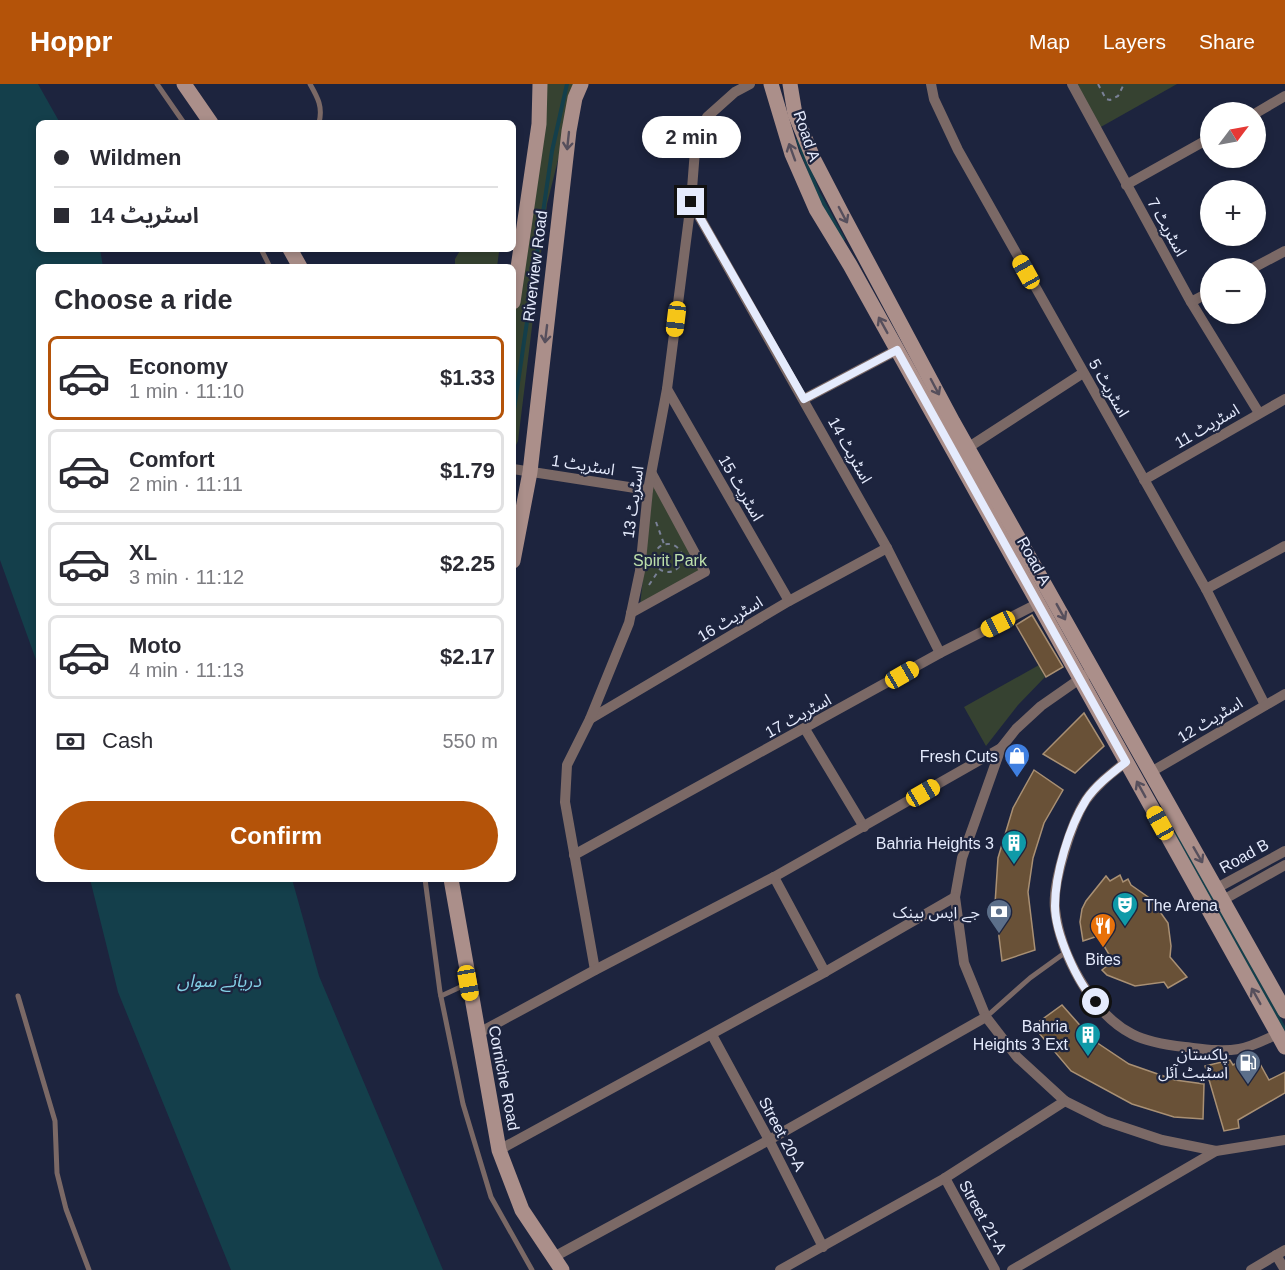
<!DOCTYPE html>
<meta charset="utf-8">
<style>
:root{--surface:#fff;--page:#f2f2f3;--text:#2b2b33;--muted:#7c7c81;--line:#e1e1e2;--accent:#b45309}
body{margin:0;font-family:Arial,"Noto Sans Arabic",sans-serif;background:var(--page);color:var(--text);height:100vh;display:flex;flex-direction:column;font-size:22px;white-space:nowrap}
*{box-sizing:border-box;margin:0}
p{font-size:20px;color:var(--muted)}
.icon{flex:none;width:33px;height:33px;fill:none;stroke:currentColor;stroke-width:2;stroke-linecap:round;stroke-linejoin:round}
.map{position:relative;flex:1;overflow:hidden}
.panel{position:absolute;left:36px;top:180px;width:480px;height:618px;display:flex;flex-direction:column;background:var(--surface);border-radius:9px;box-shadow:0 3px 9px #0003}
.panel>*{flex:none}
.guide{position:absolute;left:36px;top:36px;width:480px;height:132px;border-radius:9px;box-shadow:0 3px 9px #0003;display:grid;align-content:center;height:132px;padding:0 18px;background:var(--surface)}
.needle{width:39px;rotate:58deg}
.buttons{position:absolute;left:1200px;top:18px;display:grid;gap:12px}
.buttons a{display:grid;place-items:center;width:66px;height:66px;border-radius:50%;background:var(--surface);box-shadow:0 3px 9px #0003;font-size:30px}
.end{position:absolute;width:27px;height:27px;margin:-14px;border:8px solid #e5ebfd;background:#111;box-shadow:0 0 0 3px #111}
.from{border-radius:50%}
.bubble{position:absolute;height:42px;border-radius:21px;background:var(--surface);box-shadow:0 3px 9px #0003;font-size:20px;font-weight:800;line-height:42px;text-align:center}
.car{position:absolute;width:18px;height:36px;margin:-18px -9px;border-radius:8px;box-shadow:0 0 4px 2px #0007;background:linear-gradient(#f5c518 24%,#345 0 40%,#f5c518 0 76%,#345 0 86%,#f5c518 0)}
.guide b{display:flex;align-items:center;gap:21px;height:57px;font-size:22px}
.guide b+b{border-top:2px solid var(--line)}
.guide i{width:15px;height:15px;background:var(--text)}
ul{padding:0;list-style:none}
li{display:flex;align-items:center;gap:18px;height:84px;margin:0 12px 9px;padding:0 6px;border:3px solid var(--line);border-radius:9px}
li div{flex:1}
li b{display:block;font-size:22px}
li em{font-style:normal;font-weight:800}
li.active{border-color:var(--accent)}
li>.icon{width:54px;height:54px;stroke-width:1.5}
h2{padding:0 18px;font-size:27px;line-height:72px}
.pay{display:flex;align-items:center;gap:15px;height:66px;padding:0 18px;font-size:22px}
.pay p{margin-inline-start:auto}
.button{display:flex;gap:12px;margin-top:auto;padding:12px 18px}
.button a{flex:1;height:69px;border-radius:36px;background:var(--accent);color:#fff;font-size:24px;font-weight:800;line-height:69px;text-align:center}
header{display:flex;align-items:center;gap:36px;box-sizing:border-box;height:84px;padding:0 30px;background:var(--accent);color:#fff}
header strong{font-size:28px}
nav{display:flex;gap:33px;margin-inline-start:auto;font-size:21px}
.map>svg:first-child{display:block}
</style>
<header>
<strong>Hoppr</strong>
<nav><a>Map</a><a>Layers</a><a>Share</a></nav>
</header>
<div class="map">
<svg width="1285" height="1186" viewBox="0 0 1285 1186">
<rect width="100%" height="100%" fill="#1d243e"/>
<g fill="#364231">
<polygon points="540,0 577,0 547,120 518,357 513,367 513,252"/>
<polygon points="1075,0 1177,0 1099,44"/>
<polygon points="461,165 494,165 499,168 497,183 455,183 455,175"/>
<polygon points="654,393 704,484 640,522"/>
<polygon points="1039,581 1045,593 1018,621 986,662 964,623"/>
</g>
<g fill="#143f4b">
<polygon points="0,0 38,0 60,39 39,39 39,165 100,165 103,183 39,183 39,584 0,476"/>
<polygon points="90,795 292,795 319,892 443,1186 231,1186 118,908"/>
</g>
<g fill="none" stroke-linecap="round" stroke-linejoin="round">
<g stroke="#143f4b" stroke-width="4">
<polyline points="798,56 818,109 843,155"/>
<polyline points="513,333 552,67 567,0"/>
<polyline points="1175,750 1285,946"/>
</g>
</g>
<g fill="#695137" stroke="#a99074" stroke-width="1.5">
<polygon points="1032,531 1063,583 1046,593 1016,541"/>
<polygon points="1084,629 1104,662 1075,689 1043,670"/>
<polygon points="1034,686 1063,706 1044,739 1033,774 1028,808 1035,866 1002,877 995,820 998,774 1013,724"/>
<polygon points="1120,791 1123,798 1128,795 1131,801 1151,815 1168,839 1171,862 1170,873 1187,893 1168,904 1164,898 1135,902 1107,891 1102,886 1113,877 1098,852 1083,857 1080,838 1082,825 1086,817 1106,792 1110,797"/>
<polygon points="1062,921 1093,956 1129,980 1175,996 1204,1000 1203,1035 1174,1033 1132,1020 1071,987 1033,942"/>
<polygon points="1254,969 1269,996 1285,988 1285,1009 1238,1036 1239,1044 1224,1047 1205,982 1230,976 1233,981"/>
</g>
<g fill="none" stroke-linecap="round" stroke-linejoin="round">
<g stroke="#7a8197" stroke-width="2" stroke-dasharray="4.5 4.5" stroke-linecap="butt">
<polyline points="1098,0 1106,15 1110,16 1118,12 1124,0"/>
<polyline points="656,438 664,460"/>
<circle cx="668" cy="474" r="14"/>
<polyline points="649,501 659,486"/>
</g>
<g stroke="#7b6966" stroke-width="5">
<polyline points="157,0 184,39"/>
<path d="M310,0C318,14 323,23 319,39"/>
<polyline points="261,165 270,183"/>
<polyline points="425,795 440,908 463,1020 491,1113 532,1186"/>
<polyline points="18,912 55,1037 57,1089 66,1125 89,1186"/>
<polyline points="441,912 467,900"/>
<polyline points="986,933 1030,894 1066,868"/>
</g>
<g stroke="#7b6966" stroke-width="10">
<polyline points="931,0 934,15 958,66 1206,505 1265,621"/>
<polyline points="1072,0 1191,218 1259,329"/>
<polyline points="1256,29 1285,12"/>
<polyline points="1126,101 1210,54"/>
<polyline points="691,118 887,464 940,569"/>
<polyline points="1253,184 1285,167"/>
<polyline points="1191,218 1210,208"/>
<polyline points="667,305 789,517"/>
<polyline points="804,315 897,266"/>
<polyline points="969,363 1083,289"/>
<polyline points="513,385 648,406"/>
<polyline points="1144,396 1285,315"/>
<polyline points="1206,505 1285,462"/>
<polyline points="631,529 705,488 652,390"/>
<polyline points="1094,585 1041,622 1016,645 1001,664 962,774 955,813 964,879 986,933 1017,973 1065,1017 1105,1037 1162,1056 1216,1067 1285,1056"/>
<polyline points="590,635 789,517 887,464"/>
<polyline points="805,645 864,743"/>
<path d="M1126,678C1112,689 1097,700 1086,716C1072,737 1052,799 1055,825C1060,869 1091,929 1132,950C1147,958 1167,961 1185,963C1203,965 1221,968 1239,965C1252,963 1266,955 1278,950"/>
<polyline points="1151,688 1285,610"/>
<polyline points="574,771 940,569 1037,520"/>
<polyline points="774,793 825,888"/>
<polyline points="1217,804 1285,767"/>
<polyline points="1223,816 1285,781"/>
<polyline points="595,886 565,718 567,681 590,635 629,539 640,487 648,406 667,305 691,118 695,66 707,33 735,8 750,0"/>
<polyline points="477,950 595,886 774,793 1001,664"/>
<polyline points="712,951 769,1056 823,1163"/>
<polyline points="499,1066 825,888 955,813"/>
<polyline points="945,1094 995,1186"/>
<polyline points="1276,1171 1285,1186"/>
<polyline points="552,1174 769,1056 986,933"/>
<polyline points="780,1186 945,1094 1065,1017"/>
<polyline points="1012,1186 1216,1067"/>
<polyline points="1251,1186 1285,1166"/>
</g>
<g stroke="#ab8f8a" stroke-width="15">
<polyline points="184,0 211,39"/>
<polyline points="771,0 792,70 816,125 850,181 1285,963"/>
<polyline points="790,0 795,30 814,76 842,130 953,338 1285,927"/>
<polyline points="290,165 300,183"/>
<polyline points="513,218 539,40 540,0"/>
<polyline points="513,477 530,388 569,47 575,14 581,0"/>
<polyline points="451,795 499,1066 522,1126 562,1186"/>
</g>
</g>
<defs><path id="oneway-shaft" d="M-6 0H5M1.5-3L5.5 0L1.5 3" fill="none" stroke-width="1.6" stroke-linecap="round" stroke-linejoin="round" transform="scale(1.5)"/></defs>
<g stroke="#564f5c">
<use href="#oneway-shaft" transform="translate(568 57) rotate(96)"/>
<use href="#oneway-shaft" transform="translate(792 68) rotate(-110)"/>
<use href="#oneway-shaft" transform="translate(843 131) rotate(62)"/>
<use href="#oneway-shaft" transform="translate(883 241) rotate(-119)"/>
<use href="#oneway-shaft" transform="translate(546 250) rotate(97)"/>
<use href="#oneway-shaft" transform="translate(935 303) rotate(62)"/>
<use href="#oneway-shaft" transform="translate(1061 528) rotate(61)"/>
<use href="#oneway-shaft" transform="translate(1141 705) rotate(-119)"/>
<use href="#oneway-shaft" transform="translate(1198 771) rotate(60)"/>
<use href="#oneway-shaft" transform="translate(1256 912) rotate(-119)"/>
</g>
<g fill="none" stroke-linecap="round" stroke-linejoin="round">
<path stroke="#e5ebfd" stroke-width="8" d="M691,118L804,315L897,266L1126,678C1112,689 1096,701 1086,716C1069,743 1055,790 1055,822C1055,849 1077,899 1096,918"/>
</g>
<defs>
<symbol id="shop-pin" viewBox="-11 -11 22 30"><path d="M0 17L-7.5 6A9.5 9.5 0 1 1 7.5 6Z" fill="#3f7fe0" stroke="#1d243e"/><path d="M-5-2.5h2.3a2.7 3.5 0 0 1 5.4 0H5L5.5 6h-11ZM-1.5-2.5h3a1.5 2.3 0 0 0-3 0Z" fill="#fff"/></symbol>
<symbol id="building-pin" viewBox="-11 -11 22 30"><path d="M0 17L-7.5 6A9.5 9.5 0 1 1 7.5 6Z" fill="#0f9aa8" stroke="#1d243e"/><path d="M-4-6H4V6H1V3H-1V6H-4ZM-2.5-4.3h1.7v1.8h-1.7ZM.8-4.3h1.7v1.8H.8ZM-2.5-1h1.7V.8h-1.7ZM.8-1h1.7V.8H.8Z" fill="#fff"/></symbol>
<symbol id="theatre-pin" viewBox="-11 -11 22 30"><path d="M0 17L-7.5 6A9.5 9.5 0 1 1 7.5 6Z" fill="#0f9aa8" stroke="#1d243e"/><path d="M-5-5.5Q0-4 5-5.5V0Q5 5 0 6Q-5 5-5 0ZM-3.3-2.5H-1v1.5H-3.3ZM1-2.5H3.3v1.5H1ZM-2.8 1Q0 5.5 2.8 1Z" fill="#fff"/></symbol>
<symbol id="bank-pin" viewBox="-11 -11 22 30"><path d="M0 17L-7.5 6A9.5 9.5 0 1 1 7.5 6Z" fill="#5c6f8a" stroke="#1d243e"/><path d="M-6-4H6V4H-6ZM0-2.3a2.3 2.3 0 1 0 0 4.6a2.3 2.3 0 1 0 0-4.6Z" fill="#fff"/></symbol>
<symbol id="restaurant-pin" viewBox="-11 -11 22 30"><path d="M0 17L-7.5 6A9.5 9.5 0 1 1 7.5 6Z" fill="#e8710a" stroke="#1d243e"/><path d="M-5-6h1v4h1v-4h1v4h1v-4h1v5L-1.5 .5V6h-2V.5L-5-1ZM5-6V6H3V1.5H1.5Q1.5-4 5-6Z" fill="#fff"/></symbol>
<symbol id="fuel-pin" viewBox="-11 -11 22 30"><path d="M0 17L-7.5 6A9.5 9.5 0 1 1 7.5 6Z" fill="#5c6f8a" stroke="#1d243e"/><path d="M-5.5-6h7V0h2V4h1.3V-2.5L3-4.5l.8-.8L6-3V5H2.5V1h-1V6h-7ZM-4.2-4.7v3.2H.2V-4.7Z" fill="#fff"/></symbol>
</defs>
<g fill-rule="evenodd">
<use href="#shop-pin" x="1002" y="657" width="30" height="40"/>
<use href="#building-pin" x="999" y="744" width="30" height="40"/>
<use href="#theatre-pin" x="1110" y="806" width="30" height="40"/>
<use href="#bank-pin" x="984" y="813" width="30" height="40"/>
<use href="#restaurant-pin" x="1088" y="827" width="30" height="40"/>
<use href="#building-pin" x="1073" y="936" width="30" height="40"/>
<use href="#fuel-pin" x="1233" y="964" width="30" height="40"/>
</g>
<g text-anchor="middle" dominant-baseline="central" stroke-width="4.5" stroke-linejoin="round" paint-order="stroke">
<g font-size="16" fill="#e5ebfd" stroke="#1d243e">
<text transform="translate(807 52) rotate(71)">Road A</text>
<text transform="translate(1167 143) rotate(61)">اسٹریٹ 7</text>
<text transform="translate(535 182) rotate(-83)">Riverview Road</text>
<text transform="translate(1109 304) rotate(60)">اسٹریٹ 5</text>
<text transform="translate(1207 342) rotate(-30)">اسٹریٹ 11</text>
<text transform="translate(850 366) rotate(61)">اسٹریٹ 14</text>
<text transform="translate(583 381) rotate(9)">اسٹریٹ 1</text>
<text transform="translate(741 404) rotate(60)">اسٹریٹ 15</text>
<text transform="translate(633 418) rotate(-82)">اسٹریٹ 13</text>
<text transform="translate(1034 477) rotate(61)">Road A</text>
<text transform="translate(730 535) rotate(-31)">اسٹریٹ 16</text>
<text transform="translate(798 632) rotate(-29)">اسٹریٹ 17</text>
<text transform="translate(1210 636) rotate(-31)">اسٹریٹ 12</text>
<text transform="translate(1244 772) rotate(-29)">Road B</text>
<text transform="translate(504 994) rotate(79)">Corniche Road</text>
<text transform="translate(782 1050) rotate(62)">Street 20-A</text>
<text transform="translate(983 1133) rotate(61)">Street 21-A</text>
</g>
<g font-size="16" fill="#bde0ab" stroke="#1d243e">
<text x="670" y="476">Spirit Park</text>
</g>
<g font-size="16" fill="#e5ebfd" stroke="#1d243e" text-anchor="end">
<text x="998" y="672">Fresh Cuts</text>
<text x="994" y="759">Bahria Heights 3</text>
<text x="1144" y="821" text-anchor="start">The Arena</text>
<text x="980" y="828">جے ایس بینک</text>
<text x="1103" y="875" text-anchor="middle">Bites</text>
<text x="1068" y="942">Bahria<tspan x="1068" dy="18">Heights 3 Ext</tspan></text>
<text x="1228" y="970">پاکستان<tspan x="1228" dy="18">اسٹیٹ آئل</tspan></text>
</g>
<g font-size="18" font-style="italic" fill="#83cee4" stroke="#1d243e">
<text x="219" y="897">دریائے سواں</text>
</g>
</g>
</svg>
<div class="buttons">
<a><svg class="needle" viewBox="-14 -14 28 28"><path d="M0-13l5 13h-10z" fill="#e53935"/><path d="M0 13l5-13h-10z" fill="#7c7c81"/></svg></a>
<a>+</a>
<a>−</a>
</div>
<i class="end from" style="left:1096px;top:918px"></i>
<i class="end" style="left:691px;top:118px"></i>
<div class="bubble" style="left:642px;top:32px;width:99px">2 min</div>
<i class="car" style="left:1026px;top:188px;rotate:331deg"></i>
<i class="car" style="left:676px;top:235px;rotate:187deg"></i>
<i class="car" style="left:998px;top:540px;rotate:243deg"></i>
<i class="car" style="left:902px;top:591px;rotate:60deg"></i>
<i class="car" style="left:923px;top:709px;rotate:60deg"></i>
<i class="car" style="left:1160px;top:739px;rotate:331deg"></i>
<i class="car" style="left:468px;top:899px;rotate:170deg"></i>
<div class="guide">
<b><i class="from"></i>Wildmen</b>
<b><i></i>اسٹریٹ 14</b>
</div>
<section class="panel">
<h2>Choose a ride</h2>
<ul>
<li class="active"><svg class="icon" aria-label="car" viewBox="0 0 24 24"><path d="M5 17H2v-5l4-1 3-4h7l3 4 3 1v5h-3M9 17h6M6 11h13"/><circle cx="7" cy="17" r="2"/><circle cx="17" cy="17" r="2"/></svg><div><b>Economy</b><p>1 min · 11:10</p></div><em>$1.33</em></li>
<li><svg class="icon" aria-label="car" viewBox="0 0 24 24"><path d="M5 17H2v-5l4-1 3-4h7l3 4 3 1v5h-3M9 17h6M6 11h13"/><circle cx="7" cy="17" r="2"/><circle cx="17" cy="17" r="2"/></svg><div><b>Comfort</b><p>2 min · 11:11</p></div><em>$1.79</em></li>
<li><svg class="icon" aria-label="car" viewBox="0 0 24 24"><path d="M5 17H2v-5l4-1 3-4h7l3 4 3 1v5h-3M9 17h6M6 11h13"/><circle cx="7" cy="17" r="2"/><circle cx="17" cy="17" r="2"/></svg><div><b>XL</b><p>3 min · 11:12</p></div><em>$2.25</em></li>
<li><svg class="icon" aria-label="car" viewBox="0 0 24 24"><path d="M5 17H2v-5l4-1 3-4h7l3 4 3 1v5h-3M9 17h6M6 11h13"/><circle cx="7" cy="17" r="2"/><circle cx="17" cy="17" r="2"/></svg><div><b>Moto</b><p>4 min · 11:13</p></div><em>$2.17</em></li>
</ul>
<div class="pay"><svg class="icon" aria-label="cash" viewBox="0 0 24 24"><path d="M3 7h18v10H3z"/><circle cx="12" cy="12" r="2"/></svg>Cash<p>550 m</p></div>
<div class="button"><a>Confirm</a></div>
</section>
</div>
